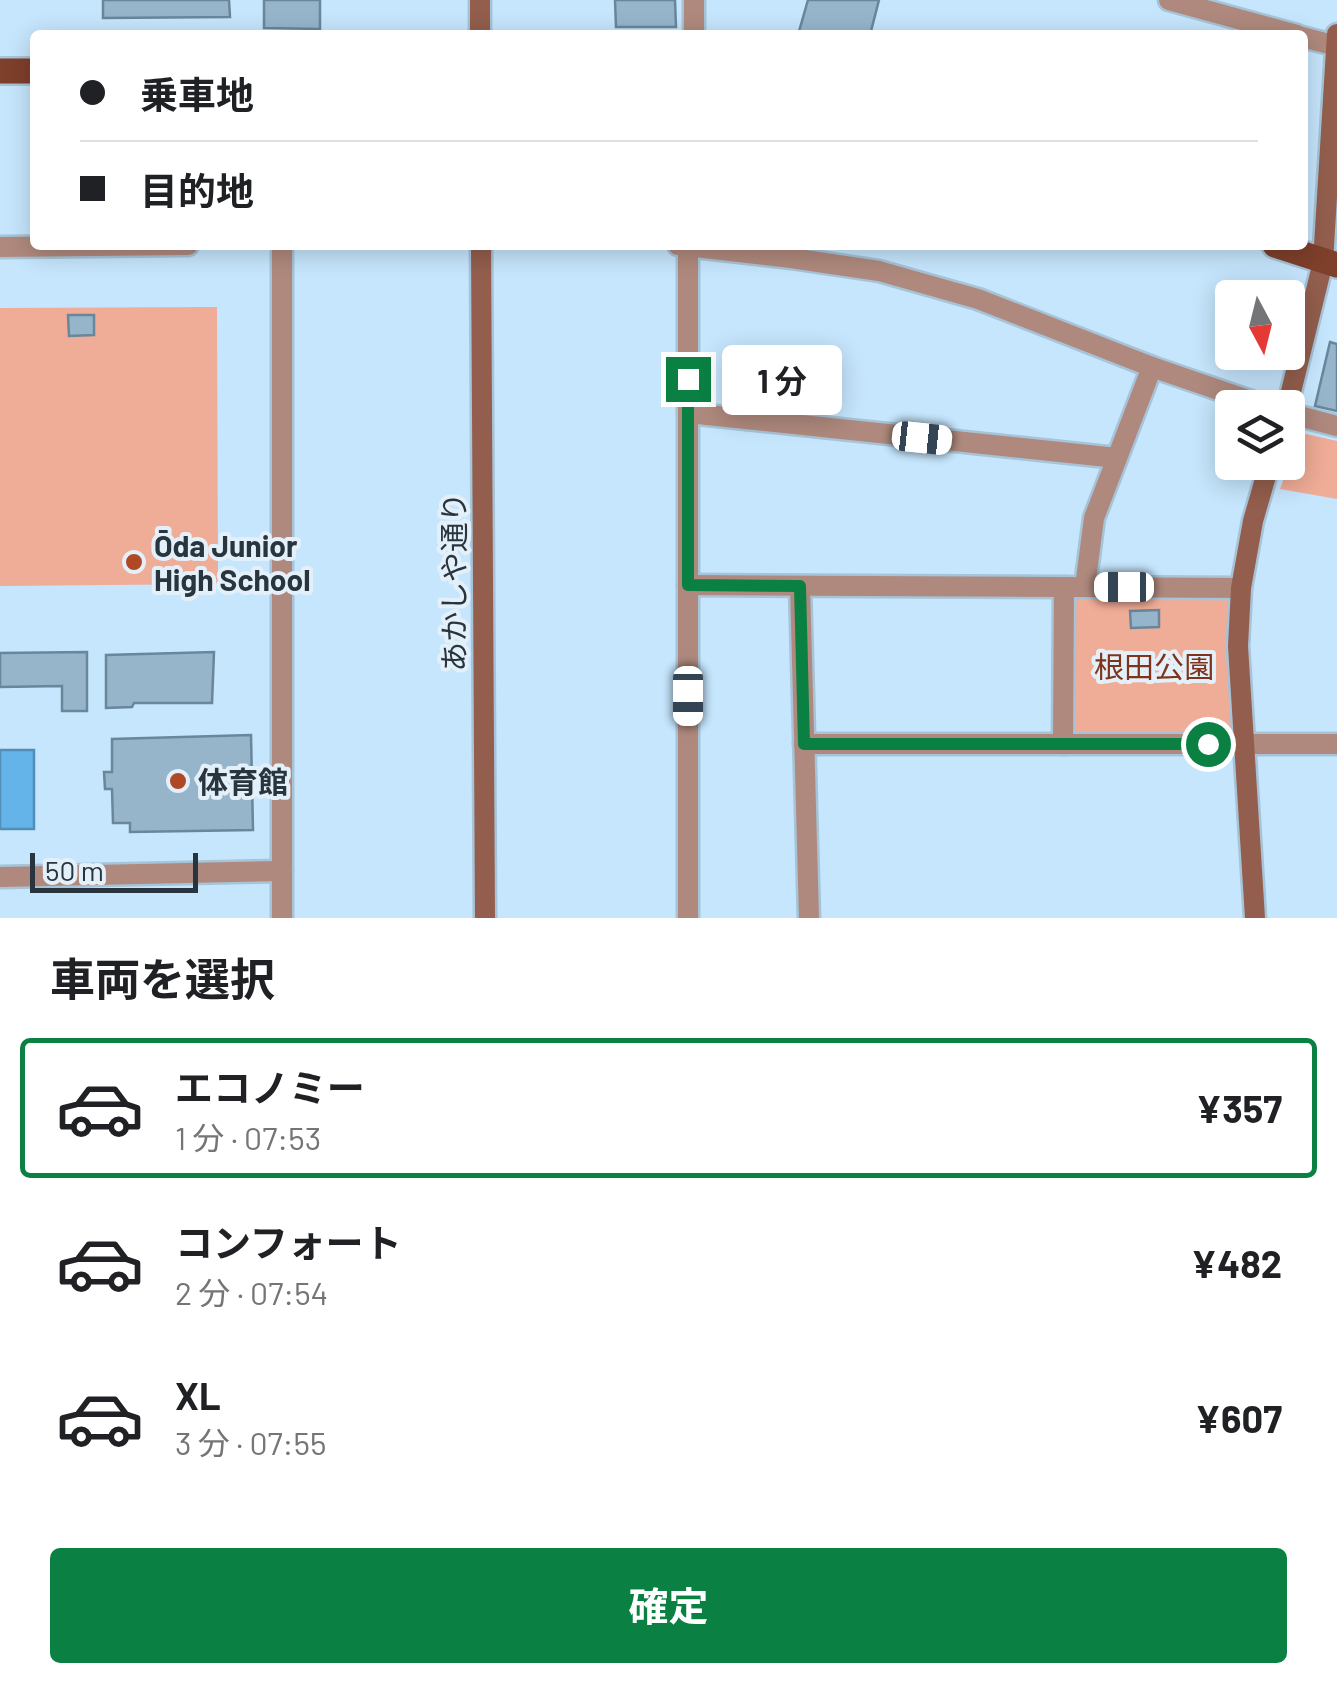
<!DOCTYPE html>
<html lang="ja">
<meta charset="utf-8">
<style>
:root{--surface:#fff;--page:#f6f6f6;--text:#202124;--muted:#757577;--line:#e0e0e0;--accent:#0b8043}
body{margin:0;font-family:Barlow,"Noto Sans JP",sans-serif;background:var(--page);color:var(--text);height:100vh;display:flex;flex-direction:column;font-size:38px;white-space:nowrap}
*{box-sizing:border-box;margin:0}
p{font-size:32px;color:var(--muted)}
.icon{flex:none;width:55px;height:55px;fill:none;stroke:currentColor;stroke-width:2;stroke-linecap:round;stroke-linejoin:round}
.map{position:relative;height:918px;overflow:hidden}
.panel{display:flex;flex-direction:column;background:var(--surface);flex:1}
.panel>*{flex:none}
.banner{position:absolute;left:30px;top:30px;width:1278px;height:220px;border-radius:10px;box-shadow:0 5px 25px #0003;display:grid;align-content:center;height:220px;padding:0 50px;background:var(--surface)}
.needle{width:65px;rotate:173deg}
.controls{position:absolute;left:1215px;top:280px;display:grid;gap:20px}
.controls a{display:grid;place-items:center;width:90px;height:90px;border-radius:10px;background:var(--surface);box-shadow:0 5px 25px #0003;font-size:50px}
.scale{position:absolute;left:30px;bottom:25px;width:168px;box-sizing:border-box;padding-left:10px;border:5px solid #29353e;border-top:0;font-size:28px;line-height:35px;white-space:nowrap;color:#29353e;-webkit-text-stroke:8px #e3f0fa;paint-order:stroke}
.end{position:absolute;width:45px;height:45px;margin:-22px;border:12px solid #0b8043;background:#fff;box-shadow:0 0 0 5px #fff}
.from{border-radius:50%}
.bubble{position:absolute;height:70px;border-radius:10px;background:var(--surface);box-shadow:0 5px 25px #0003;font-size:32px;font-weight:700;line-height:70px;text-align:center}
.car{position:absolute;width:30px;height:60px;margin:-30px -15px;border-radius:12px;box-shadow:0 0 8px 2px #0007;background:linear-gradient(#fff 24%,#345 0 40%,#fff 0 76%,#345 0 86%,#fff 0)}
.banner b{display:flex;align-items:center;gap:35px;height:95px;font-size:38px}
.banner b+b{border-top:2px solid var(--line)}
.banner i{width:25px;height:25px;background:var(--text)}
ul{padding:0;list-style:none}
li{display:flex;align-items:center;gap:30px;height:140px;margin:0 20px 15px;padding:0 30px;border:5px solid transparent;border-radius:10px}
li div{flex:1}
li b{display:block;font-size:38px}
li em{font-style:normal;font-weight:700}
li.current{border-color:var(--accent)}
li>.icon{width:90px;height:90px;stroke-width:1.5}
h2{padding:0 50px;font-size:45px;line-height:120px}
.cta{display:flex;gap:20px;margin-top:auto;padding:20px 50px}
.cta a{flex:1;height:115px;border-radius:10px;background:var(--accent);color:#fff;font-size:40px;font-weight:700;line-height:115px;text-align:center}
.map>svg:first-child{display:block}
</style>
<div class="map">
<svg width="1337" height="918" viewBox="0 0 1337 918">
<rect width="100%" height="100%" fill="#c6e6fd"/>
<g fill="#efac97">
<polygon points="217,307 218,584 0,586 0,308"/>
<polygon points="1306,434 1337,441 1337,499 1280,489 1299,436"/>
<polygon points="1068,592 1234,592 1240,740 1069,738"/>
</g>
<rect fill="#64b4e9" stroke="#528eb6" stroke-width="2.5" x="0" y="750" width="34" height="79"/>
<g fill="#96b5cb" stroke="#69869b" stroke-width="2.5">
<polygon points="103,0 229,0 230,17 103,18"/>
<polygon points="264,0 320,0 320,29 264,28"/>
<polygon points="615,0 675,0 676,27 616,27"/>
<polygon points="808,0 879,0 870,35 798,35"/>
<polygon points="68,315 94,315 94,335 69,336"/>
<polygon points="1330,342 1337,344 1337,411 1315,406"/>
<polygon points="1159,610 1159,627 1131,628 1130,611"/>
<polygon points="87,652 87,711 62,711 62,686 0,687 0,653"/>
<polygon points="214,652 212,703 134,703 132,707 106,708 106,655"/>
<polygon points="251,735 253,830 130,832 130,823 113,823 112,789 105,789 104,772 112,772 112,739"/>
</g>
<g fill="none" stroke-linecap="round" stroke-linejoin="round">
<defs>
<g id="street">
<polyline points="1169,0 1297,35"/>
<polyline points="694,35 694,0"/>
<polyline points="1302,37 1337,46"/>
<polyline points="678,245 791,258 879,271 978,299 1152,367 1271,408"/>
<polyline points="688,245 688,918"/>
<polyline points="0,247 188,245"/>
<polyline points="688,413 1117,458"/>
<polyline points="1288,413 1337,426"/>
<polyline points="688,585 1241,588"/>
<polyline points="800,586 809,918"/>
<polyline points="1085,587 1094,518 1152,367"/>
<polyline points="804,744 1337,744"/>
<polyline points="1063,744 1064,587"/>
<polyline points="0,877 282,871"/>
<polyline points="282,918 282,245"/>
</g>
<g id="secondary">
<polyline points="480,0 480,35"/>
<polyline points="481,245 485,918"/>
<polyline points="1287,408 1323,262 1337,34"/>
<polyline points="1255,918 1238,646 1241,588 1253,521 1270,462"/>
</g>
<g id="primary">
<polyline points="0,71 35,71"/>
<polyline points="1275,245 1337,265"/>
</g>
</defs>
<use href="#street" stroke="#a7c3d7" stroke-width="25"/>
<use href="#secondary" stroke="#a7c3d7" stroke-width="25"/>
<use href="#primary" stroke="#a7c3d7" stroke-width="30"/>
<use href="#street" stroke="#af897d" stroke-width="20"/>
<use href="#secondary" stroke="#935e4d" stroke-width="20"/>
<use href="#primary" stroke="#7e3f2b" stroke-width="25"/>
</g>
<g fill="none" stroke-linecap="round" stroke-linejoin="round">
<polyline stroke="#0b8043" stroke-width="12" points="688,379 688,585 800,586 804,744 1208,744"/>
</g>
<g fill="#af4825" stroke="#e3f0fa" stroke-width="4">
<circle cx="134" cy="562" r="10"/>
<circle cx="178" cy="781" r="10"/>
</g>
<g text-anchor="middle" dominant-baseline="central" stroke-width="8" stroke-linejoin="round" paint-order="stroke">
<g font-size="30" font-weight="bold" fill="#29353e" stroke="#e3f0fa" text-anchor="start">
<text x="154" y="545">Ōda Junior<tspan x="154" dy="34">High School</tspan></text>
<text x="198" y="781">体育館</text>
</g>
<g font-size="30" fill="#29353e" stroke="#e3f0fa">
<text transform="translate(453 582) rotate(-90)">あかしや通り</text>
</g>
<g font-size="30" fill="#7f3319" stroke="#e3f0fa">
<text x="1154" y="666">根田公園</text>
</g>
</g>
</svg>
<div class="controls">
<a><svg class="needle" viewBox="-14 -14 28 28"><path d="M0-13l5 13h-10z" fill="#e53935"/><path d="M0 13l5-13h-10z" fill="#757577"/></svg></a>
<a><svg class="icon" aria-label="layers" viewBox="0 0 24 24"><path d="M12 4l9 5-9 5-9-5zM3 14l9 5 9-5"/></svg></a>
</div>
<div class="scale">50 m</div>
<i class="end from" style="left:1208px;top:744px"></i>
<i class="end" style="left:688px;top:379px"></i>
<div class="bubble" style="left:722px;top:345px;width:120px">1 分</div>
<i class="car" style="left:922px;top:438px;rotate:96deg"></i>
<i class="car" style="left:1124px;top:587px;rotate:270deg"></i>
<i class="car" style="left:688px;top:696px;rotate:180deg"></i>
<div class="banner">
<b><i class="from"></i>乗車地</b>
<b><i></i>目的地</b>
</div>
</div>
<section class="panel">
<h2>車両を選択</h2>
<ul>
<li class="current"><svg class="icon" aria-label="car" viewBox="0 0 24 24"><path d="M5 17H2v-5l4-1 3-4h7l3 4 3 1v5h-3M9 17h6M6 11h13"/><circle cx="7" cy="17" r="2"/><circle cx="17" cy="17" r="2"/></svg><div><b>エコノミー</b><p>1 分 · 07:53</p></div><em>¥357</em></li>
<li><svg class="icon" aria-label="car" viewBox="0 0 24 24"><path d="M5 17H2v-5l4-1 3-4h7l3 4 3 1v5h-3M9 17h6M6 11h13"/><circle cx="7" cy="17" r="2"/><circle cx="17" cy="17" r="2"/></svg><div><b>コンフォート</b><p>2 分 · 07:54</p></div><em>¥482</em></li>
<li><svg class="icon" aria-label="car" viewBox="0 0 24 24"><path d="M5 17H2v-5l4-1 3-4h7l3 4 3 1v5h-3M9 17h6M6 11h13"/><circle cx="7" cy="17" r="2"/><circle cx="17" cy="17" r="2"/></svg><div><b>XL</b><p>3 分 · 07:55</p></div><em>¥607</em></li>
</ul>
<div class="cta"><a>確定</a></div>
</section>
